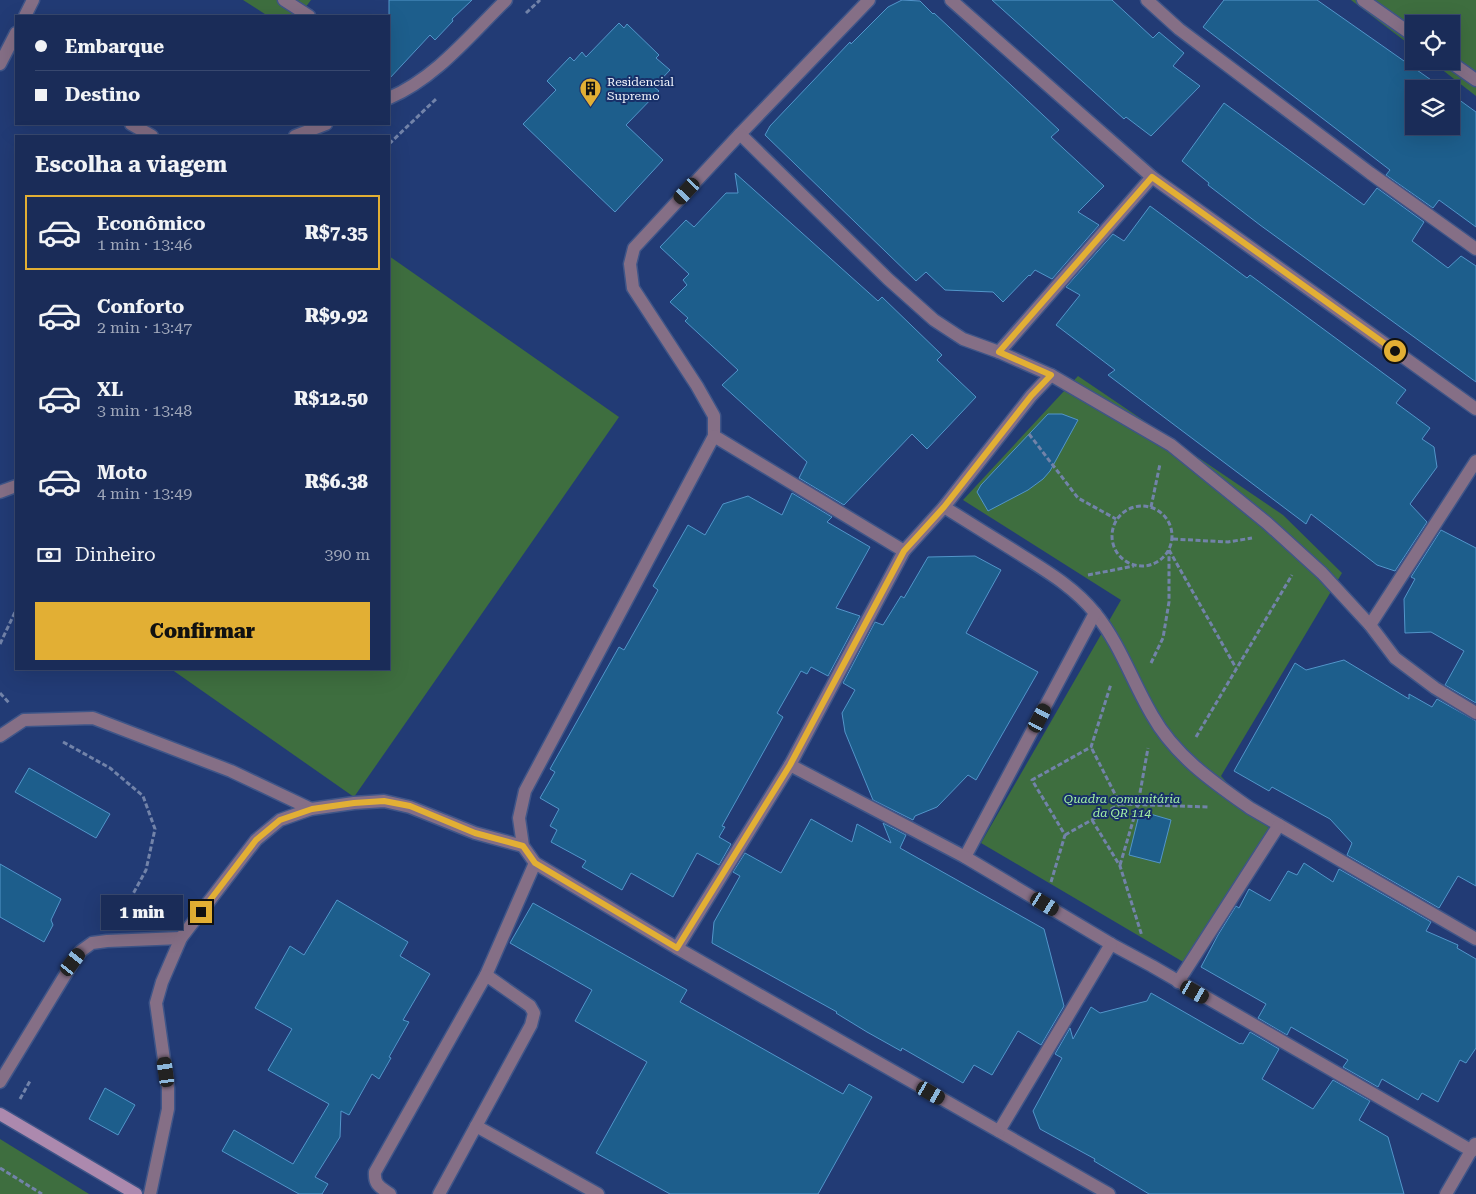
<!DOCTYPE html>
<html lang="pt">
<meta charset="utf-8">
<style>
:root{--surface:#1a2c58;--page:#273861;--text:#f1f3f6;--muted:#9fa7ba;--line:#38486e;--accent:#e2af34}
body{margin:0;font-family:"Roboto Serif",serif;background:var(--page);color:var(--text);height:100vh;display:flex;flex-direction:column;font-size:19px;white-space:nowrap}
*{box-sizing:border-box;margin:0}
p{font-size:16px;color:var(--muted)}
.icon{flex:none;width:28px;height:28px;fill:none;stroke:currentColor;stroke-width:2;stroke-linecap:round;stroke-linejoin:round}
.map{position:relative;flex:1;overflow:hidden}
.details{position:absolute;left:15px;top:135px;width:375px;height:535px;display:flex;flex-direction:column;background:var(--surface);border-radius:0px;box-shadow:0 5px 20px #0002,0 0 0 1px var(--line)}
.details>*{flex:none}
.banner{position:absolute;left:15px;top:15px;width:375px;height:110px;border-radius:0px;box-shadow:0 5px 20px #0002,0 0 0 1px var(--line);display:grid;align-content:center;height:110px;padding:0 20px;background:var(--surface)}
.fabs{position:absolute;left:1405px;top:15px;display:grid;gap:10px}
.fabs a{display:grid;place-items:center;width:55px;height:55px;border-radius:0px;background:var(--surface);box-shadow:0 5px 20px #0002,0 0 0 1px var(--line);font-size:25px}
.end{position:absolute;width:22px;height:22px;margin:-11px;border:6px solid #e2af34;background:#111;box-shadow:0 0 0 2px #111}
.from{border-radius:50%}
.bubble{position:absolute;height:35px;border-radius:0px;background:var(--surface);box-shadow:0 5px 20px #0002,0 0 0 1px var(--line);font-size:16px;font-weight:800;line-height:35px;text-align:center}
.car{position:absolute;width:15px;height:30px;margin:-15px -8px;border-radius:6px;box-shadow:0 0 4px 1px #0007;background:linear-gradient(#222 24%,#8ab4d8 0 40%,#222 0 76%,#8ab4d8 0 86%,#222 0)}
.banner b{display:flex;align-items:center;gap:18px;height:48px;font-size:19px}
.banner b+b{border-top:1px solid var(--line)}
.banner i{width:12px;height:12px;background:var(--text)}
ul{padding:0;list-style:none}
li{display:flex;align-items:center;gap:15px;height:75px;margin:0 10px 8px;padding:0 10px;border:2px solid transparent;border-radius:0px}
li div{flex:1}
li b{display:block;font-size:19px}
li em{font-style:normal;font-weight:800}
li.on{border-color:var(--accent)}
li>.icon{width:45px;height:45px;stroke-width:1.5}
h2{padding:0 20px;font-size:22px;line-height:60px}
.pay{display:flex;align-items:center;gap:12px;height:55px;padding:0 20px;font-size:19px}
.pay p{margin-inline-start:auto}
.action{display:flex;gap:10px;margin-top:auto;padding:10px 20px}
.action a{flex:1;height:58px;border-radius:0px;background:var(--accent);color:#111;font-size:20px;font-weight:800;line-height:58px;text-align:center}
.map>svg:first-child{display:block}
</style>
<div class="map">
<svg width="1476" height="1194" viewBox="0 0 1476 1194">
<rect width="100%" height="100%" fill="#223b75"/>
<g fill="#3e6e3f">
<polygon points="243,0 311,0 299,16 268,16"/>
<polygon points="1351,0 1476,0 1476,96 1431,61 1451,61 1451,24 1414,24 1414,48"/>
<polygon points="389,256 619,417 354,797 171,669 389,669"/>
<polygon points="1078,376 1283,515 1342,573 1221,776 1250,808 1276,817 1185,963 981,843 1121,600 963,500"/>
<polygon points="0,1139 89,1194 0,1194"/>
</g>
<g fill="#1d5e8c" stroke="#5295ca">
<polygon points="389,0 472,0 452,19 453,21 435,40 430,35 389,79"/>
<polygon points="902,0 920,1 933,14 934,13 1059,130 1051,137 1104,186 1078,212 1099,225 1052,279 1035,270 1030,276 1029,275 1003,302 993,292 945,290 926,272 916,281 765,135 770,126 850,42 851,44 888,7"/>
<polygon points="992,0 1112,0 1153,38 1159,32 1184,53 1173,66 1200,86 1151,136 1126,117 1124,119"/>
<polygon points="1224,0 1317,0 1444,89 1414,89 1414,126 1451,126 1451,94 1476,112 1476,227 1439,200 1433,208 1386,175 1390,170 1203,27"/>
<polygon points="619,23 624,28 627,24 659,55 656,58 670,70 654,87 659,91 626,125 663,160 615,212 523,124 556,90 547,81 570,57 574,61 582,52 586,57"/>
<polygon points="1224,103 1364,205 1377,188 1424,222 1412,241 1448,268 1461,256 1476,266 1476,382 1260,225 1208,185 1209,183 1182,161"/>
<polygon points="735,173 878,301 882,297 942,355 937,360 976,397 927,449 912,434 844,505 799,478 807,462 722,385 738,370 685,321 688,318 670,302 687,285 683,280 689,274 660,247 686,220 694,227 726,193 738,193"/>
<polygon points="1150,206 1247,278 1250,275 1406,390 1396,403 1430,428 1422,439 1434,447 1437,467 1410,504 1427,522 1395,571 1377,565 1311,514 1306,524 1108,375 1115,370 1056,325 1080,295 1066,287 1113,234 1124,241"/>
<polygon points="1048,414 1062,414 1078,420 1050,471 1043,479 1028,490 988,511 977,492 981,485"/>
<polygon points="792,493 832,517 827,522 870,547 836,608 860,616 828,676 811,667 807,674 801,671 777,713 783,717 722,826 725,827 719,837 731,844 719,865 697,853 673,897 631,873 622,890 582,867 586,861 551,842 557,830 550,826 559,809 540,798 555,772 550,769 619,647 624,650 658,590 653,586 688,525 705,535 723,504 748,496 782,515"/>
<polygon points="1441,530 1476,548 1476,703 1445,685 1464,651 1431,632 1405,633 1404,599 1415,579 1411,577"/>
<polygon points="975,556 1001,570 966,633 1038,672 976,780 968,775 937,807 915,816 913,820 873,800 845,732 842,713 855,690 843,683 875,622 883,625 901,596 904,598 928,557"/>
<polygon points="1344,660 1409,699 1409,694 1432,707 1437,699 1476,721 1476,886 1458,876 1439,908 1347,855 1352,843 1330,819 1272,787 1269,791 1234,771 1295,663 1306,670"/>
<polygon points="29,768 110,814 96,838 15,792"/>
<polygon points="1140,811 1171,820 1160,863 1129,855"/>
<polygon points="811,819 852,842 857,824 891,843 883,823 906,835 900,848 1044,929 1064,1006 1041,1045 1018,1031 992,1075 974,1065 963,1083 902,1048 901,1051 867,1032 836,1013 837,1012 712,943 714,922 740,876 733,872 745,853 781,873"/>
<polygon points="1304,863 1333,882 1339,869 1431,922 1426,931 1458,945 1457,948 1476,959 1476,1048 1466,1063 1460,1060 1438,1102 1422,1093 1418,1100 1382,1079 1378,1087 1343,1067 1348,1060 1291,1027 1287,1035 1258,1018 1266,1004 1201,967 1218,935 1236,906 1239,908 1249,889 1270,901 1288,871 1297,875"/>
<polygon points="0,864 61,899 51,920 53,925 44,942 0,917"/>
<polygon points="337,900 408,942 400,956 430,974 403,1020 409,1022 389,1057 391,1058 379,1079 372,1074 349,1115 341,1111 340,1137 315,1177 328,1184 322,1194 299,1194 222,1151 234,1130 293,1164 329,1104 268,1070 292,1029 255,1008 290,946 304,955"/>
<polygon points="533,903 687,990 680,1002 843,1094 849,1084 872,1097 818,1194 670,1194 596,1153 647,1062 575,1021 592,990 510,943"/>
<polygon points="1151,993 1240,1044 1241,1043 1243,1044 1250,1032 1279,1049 1262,1079 1313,1109 1333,1080 1370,1101 1359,1120 1388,1137 1404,1194 1149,1194 1094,1161 1095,1159 1040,1129 1033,1111 1062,1058 1055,1054 1070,1028 1073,1039 1091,1007 1100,1013 1147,1001"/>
<polygon points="105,1088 135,1105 118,1135 89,1119"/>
</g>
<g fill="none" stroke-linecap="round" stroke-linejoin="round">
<defs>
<g id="street">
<polyline points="284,0 309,16"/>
<polyline points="869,0 740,134 634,248 630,264 633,288 697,386 714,416 714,436 525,791 519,818 523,846 535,863 677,948 1109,1194"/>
<polyline points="951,0 1152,177 1476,409"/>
<polyline points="1147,0 1179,29 1370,173 1476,249"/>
<polyline points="1363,0 1414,36"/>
<polyline points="25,16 33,0"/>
<polyline points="1449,61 1476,80"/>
<polyline points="0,64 16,33"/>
<path d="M389,98C436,78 470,35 506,0"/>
<polyline points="131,124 152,136"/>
<polyline points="740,134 888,279 934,320 963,339 999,352 1051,375 1171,445 1267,523 1322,573 1370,625 1395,658 1435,688 1476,713"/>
<polyline points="295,136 326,124"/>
<polyline points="999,352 1152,177"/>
<polyline points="714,436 904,551"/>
<polyline points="0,492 16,486"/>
<path d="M944,507C970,523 995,539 1021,555C1048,572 1075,588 1095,613C1120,644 1132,681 1152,715C1175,756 1213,782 1250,808L1476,939"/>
<polyline points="1370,625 1476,461"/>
<polyline points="0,736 24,720 93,718 231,771 311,809"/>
<polyline points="790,765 904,551 944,507 1031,396 1051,375"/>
<polyline points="965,857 1095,613"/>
<polyline points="677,948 790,765 965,857 1111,944 1152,966 1472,1151"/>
<polyline points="486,975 535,863"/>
<polyline points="1178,982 1279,825"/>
<polyline points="0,1082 73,962 81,951 92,943 107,941 181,938"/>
<polyline points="476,1126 598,1194"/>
<polyline points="999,1131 1111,944"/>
<polyline points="150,1194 168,1109 168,1088 156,1003 162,982 181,938 256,840 280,820 311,809 354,803 384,801 410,807 475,833 523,846"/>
<path d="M390,1194C380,1187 374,1185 375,1172L486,975L530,1006L534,1013L531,1025L439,1194"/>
<polyline points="1446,1194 1475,1144"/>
</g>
<polyline id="secondary" points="0,1114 136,1194"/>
</defs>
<use href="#street" stroke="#3f5588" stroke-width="15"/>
<use href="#secondary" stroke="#3f5588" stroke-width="15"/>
<g stroke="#7283a9" stroke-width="3" stroke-dasharray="5 2.5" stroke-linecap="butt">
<polyline points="526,13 540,0"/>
<polyline points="389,144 436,99"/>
<polyline points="1029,434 1078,498 1116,519"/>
<circle cx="1142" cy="536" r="30"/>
<polyline points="1151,507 1160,464"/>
<polyline points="1173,539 1228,542 1252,538"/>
<polyline points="1169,550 1236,668"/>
<polyline points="1088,575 1134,566"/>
<polyline points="0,644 16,610"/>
<polyline points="1151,663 1163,638 1169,602 1169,550"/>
<polyline points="0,693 10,704"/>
<polyline points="1196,737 1292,575"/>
<polyline points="63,742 110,768 143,796 155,829 146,870 120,918"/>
<polyline points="1120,804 1209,807"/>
<polyline points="1092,820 1120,866 1142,936"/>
<polyline points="1065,835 1120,804 1091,747"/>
<polyline points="1120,865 1138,804 1148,748"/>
<polyline points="1051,882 1065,835 1032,780 1091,747 1111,684"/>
<polyline points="20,1099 30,1081"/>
<polyline points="0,1168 42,1194"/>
</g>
<use href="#street" stroke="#856f86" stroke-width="12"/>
<use href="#secondary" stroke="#ac89ae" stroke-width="12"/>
</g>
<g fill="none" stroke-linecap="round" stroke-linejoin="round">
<polyline stroke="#e2af34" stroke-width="6" points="201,912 256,840 280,820 312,809 354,803 384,801 410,806 475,833 523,846 535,863 677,948 790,765 904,551 944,507 1031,396 1051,375 999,352 1152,177 1395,351"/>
</g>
<defs>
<symbol id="building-pin" viewBox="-11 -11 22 30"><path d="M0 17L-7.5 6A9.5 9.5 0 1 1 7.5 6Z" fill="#e2af34" stroke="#183069"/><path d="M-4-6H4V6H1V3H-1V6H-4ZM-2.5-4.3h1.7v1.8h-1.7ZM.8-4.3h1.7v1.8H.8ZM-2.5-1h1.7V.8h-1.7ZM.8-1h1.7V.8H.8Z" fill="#111"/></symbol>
</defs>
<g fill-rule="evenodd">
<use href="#building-pin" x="578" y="76" width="25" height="34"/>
</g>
<g text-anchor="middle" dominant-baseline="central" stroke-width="4" stroke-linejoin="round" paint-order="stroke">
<g font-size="12" fill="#f1f4fc" stroke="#183069" text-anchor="start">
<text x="607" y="82">Residencial<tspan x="607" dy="14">Supremo</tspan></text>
</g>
<g font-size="12" font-style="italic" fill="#a4f1a4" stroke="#183069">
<text x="1122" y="799">Quadra comunitária<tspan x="1122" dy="14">da QR 114</tspan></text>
</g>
</g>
</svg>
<div class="fabs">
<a><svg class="icon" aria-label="locate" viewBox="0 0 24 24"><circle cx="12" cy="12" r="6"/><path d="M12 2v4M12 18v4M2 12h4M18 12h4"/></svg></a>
<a><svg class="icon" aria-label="layers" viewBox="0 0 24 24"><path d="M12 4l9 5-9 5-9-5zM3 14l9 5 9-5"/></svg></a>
</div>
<i class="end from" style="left:1395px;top:351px"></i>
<i class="end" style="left:201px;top:912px"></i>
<div class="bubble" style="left:101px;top:895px;width:82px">1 min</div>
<i class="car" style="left:687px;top:191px;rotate:223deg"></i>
<i class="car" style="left:1040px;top:718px;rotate:28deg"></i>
<i class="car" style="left:1045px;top:904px;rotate:121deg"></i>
<i class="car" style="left:73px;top:962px;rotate:37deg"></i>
<i class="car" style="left:1195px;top:992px;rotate:120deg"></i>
<i class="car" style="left:166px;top:1072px;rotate:352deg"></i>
<i class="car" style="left:931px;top:1093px;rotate:120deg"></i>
<div class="banner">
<b><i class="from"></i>Embarque</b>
<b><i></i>Destino</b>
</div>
<section class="details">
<h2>Escolha a viagem</h2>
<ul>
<li class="on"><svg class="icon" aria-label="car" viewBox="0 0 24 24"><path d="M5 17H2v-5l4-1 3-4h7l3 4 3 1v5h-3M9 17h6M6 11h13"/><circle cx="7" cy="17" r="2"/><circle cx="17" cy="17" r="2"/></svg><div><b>Econômico</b><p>1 min · 13:46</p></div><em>R$7.35</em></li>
<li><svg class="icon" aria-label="car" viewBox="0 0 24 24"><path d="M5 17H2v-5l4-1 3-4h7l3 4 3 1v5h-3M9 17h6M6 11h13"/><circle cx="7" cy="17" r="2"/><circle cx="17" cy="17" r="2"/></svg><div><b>Conforto</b><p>2 min · 13:47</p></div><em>R$9.92</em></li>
<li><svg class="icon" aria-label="car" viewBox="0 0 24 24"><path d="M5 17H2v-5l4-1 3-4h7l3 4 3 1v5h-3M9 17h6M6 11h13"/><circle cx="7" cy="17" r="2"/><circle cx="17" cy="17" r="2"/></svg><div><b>XL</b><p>3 min · 13:48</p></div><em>R$12.50</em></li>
<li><svg class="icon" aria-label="car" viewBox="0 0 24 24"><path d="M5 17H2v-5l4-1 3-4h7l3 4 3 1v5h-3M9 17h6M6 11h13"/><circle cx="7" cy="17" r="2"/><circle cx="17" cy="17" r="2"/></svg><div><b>Moto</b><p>4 min · 13:49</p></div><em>R$6.38</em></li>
</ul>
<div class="pay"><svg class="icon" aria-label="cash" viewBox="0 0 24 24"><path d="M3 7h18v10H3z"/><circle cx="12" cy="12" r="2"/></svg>Dinheiro<p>390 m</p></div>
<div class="action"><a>Confirmar</a></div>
</section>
</div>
